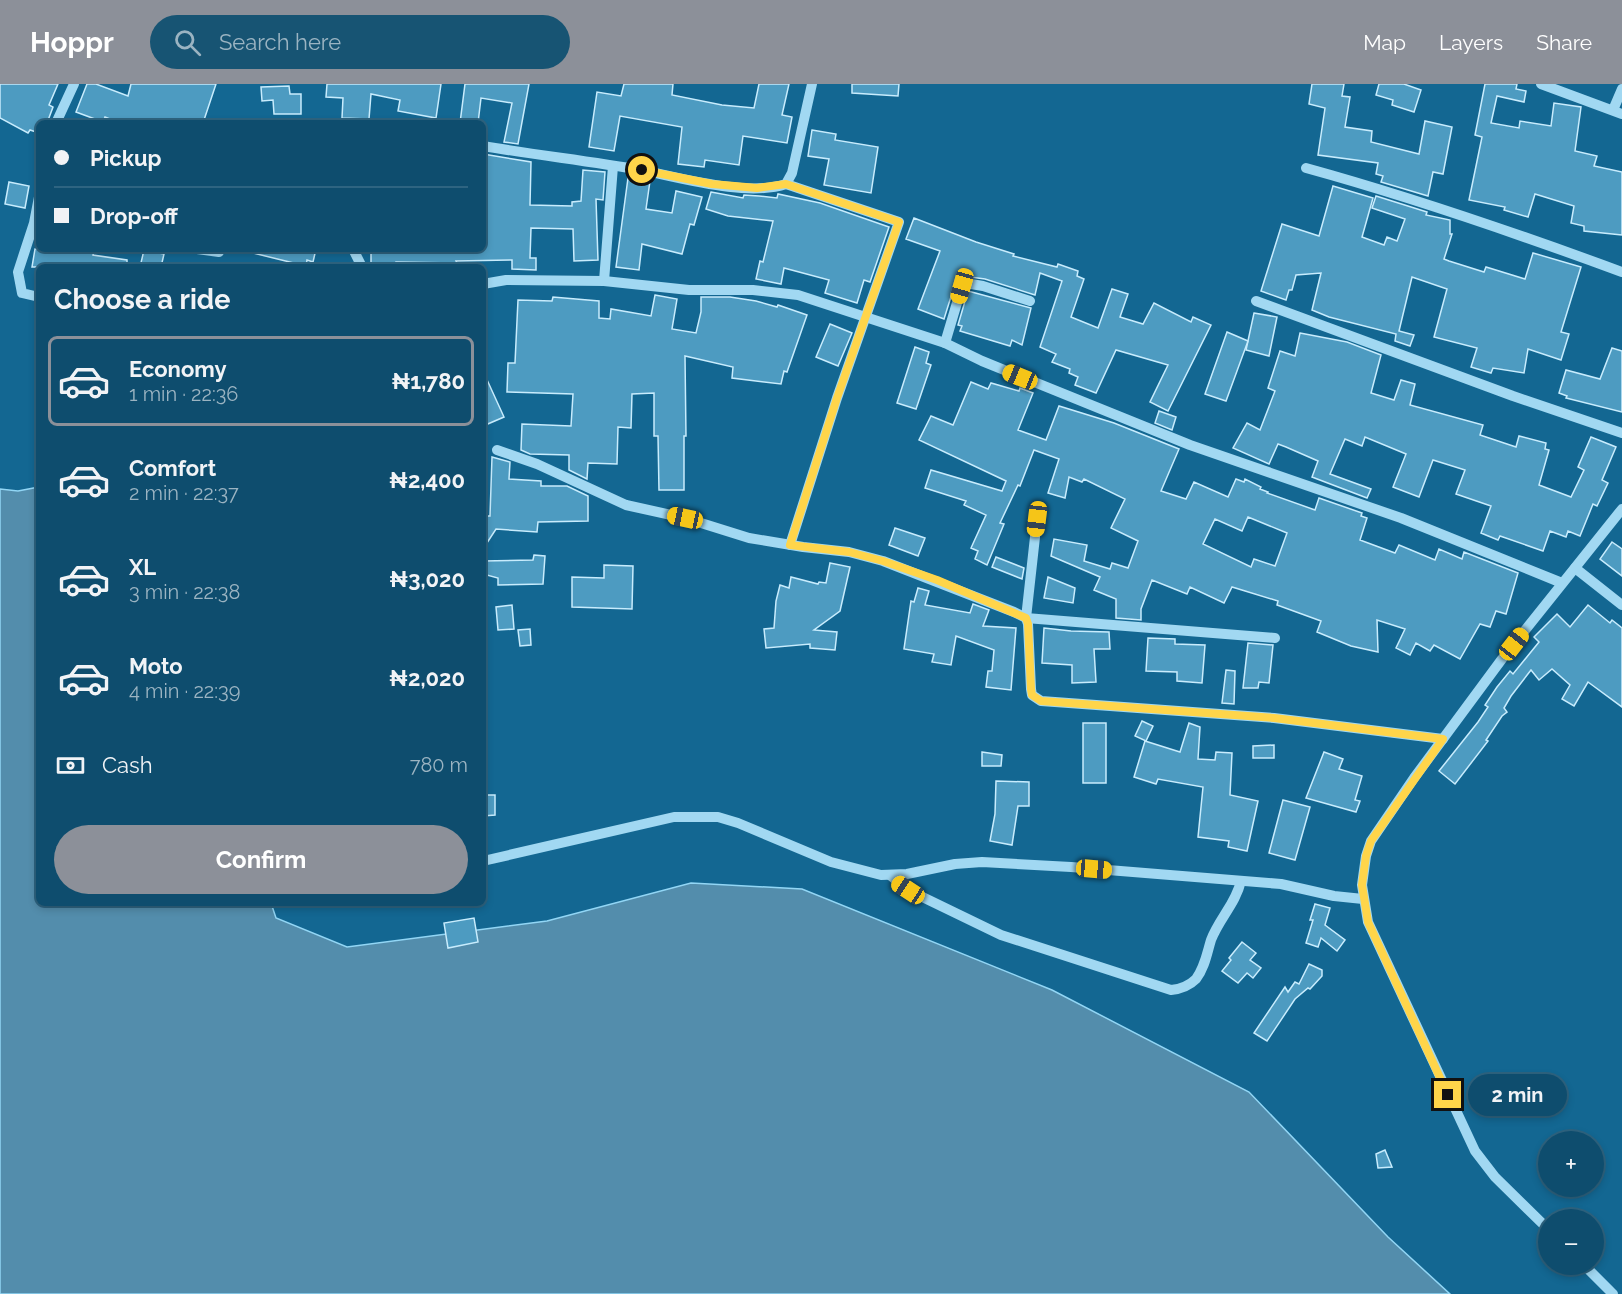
<!DOCTYPE html>
<meta charset="utf-8">
<style>
:root{--surface:#0e4d6e;--page:#175473;--text:#f1f3f6;--muted:#9bb4c2;--line:#2e6481;--accent:#8c9099}
body{margin:0;font-family:Raleway,sans-serif;background:var(--page);color:var(--text);height:100vh;display:flex;flex-direction:column;font-size:22px;white-space:nowrap}
*{box-sizing:border-box;margin:0}
p{font-size:20px;color:var(--muted)}
.icon{flex:none;width:33px;height:33px;fill:none;stroke:currentColor;stroke-width:2;stroke-linecap:round;stroke-linejoin:round}
.map{position:relative;flex:1;overflow:hidden}
.details{position:absolute;left:36px;top:180px;width:450px;height:642px;display:flex;flex-direction:column;background:var(--surface);border-radius:9px;box-shadow:0 3px 9px #0003,0 0 0 2px var(--line)}
.details>*{flex:none}
.hud{position:absolute;left:36px;top:36px;width:450px;height:132px;border-radius:9px;box-shadow:0 3px 9px #0003,0 0 0 2px var(--line);display:grid;align-content:center;height:132px;padding:0 18px;background:var(--surface)}
.buttons{position:absolute;left:1538px;top:1047px;display:grid;gap:12px}
.buttons a{display:grid;place-items:center;width:66px;height:66px;border-radius:50%;background:var(--surface);box-shadow:0 3px 9px #0003,0 0 0 2px var(--line);font-size:30px}
.end{position:absolute;width:27px;height:27px;margin:-14px;border:8px solid #ffd54a;background:#111;box-shadow:0 0 0 3px #111}
.from{border-radius:50%}
.bubble{position:absolute;height:42px;border-radius:21px;background:var(--surface);box-shadow:0 3px 9px #0003,0 0 0 2px var(--line);font-size:20px;font-weight:700;line-height:42px;text-align:center}
.car{position:absolute;width:18px;height:36px;margin:-18px -9px;border-radius:8px;box-shadow:0 0 4px 2px #0007;background:linear-gradient(#f5c518 24%,#345 0 40%,#f5c518 0 76%,#345 0 86%,#f5c518 0)}
.hud b{display:flex;align-items:center;gap:21px;height:57px;font-size:22px}
.hud b+b{border-top:2px solid var(--line)}
.hud i{width:15px;height:15px;background:var(--text)}
ul{padding:0;list-style:none}
li{display:flex;align-items:center;gap:18px;height:90px;margin:0 12px 9px;padding:0 6px;border:3px solid transparent;border-radius:9px}
li div{flex:1}
li b{display:block;font-size:22px}
li em{font-style:normal;font-weight:700}
li.on{border-color:var(--accent)}
li>.icon{width:54px;height:54px;stroke-width:1.5}
h2{padding:0 18px;font-size:27px;line-height:72px}
.pay{display:flex;align-items:center;gap:15px;height:66px;padding:0 18px;font-size:22px}
.pay p{margin-inline-start:auto}
.action{display:flex;gap:12px;margin-top:auto;padding:12px 18px}
.action a{flex:1;height:69px;border-radius:36px;background:var(--accent);color:#fff;font-size:24px;font-weight:700;line-height:69px;text-align:center}
header{display:flex;align-items:center;gap:36px;box-sizing:border-box;height:84px;padding:0 30px;background:var(--accent);color:#fff}
header strong{font-size:28px}
nav{display:flex;gap:33px;margin-inline-start:auto;font-size:21px}
.search{width:420px;height:54px;background:var(--page);display:flex;align-items:center;gap:15px;box-sizing:border-box;padding:0 21px;border-radius:33px;color:var(--muted);font-size:22px}
.map>svg:first-child{display:block}
</style>
<header>
<strong>Hoppr</strong>
<div class="search"><svg class="icon" aria-label="search" viewBox="0 0 24 24"><circle cx="10" cy="10" r="6"/><path d="M15 15l6 6"/></svg>Search here</div>
<nav><a>Map</a><a>Layers</a><a>Share</a></nav>
</header>
<div class="map">
<svg width="1622" height="1210" viewBox="0 0 1622 1210">
<rect width="100%" height="100%" fill="#136792"/>
<polygon fill="#538dac" stroke="#92d6f5" stroke-width="1.5" points="39,403 39,819 271,819 276,834 347,863 547,837 691,799 802,805 1052,906 1249,1008 1388,1153 1450,1210 0,1210 0,405 18,407"/>
<g fill="#4d9bc1" stroke="#c8ecfd" stroke-width="1.5" fill-rule="evenodd">
<polygon points="0,0 58,0 49,21 53,23 47,39 39,39 39,49 30,46 28,49 0,34"/>
<polygon points="87,0 96,0 128,12 131,0 216,0 203,39 120,39 105,33 103,38 76,28"/>
<polygon points="327,0 441,0 436,34 398,27 400,16 371,10 369,35 342,34 343,14 326,13"/>
<polygon points="465,0 529,0 518,60 504,58 512,19 481,14 478,39 460,39"/>
<polygon points="624,0 673,0 672,11 722,21 754,24 759,0 789,0 782,31 792,33 787,59 743,52 739,81 705,76 704,83 678,80 682,43 620,32 614,67 589,63 597,8 621,12"/>
<polygon points="852,0 899,0 898,12 852,9"/>
<polygon points="1312,0 1344,0 1342,12 1350,13 1345,43 1372,47 1371,58 1419,70 1425,37 1452,43 1443,90 1433,88 1428,112 1381,98 1383,92 1376,90 1378,79 1318,71 1325,24 1309,20"/>
<polygon points="1379,0 1404,0 1421,6 1414,28 1392,21 1393,16 1376,11"/>
<polygon points="1485,0 1517,0 1516,5 1526,7 1524,18 1497,12 1491,39 1519,44 1520,37 1551,42 1554,19 1581,23 1575,67 1597,72 1594,82 1622,88 1622,151 1584,147 1584,142 1571,139 1574,122 1535,110 1528,133 1504,126 1505,123 1469,116 1482,53 1475,51"/>
<polygon points="289,2 290,10 301,10 301,30 274,30 273,16 262,17 261,3"/>
<polygon points="812,46 836,50 835,56 878,63 871,109 824,101 829,75 808,72"/>
<polygon points="483,70 531,78 530,121 572,122 572,118 581,117 583,86 605,88 603,116 596,115 598,176 574,177 573,145 531,144 530,174 536,174 536,186 512,185 512,176 456,177 457,179 396,178 396,183 371,183 371,165 483,165"/>
<polygon points="628,94 650,97 646,125 672,129 676,107 702,113 694,141 690,140 682,170 642,160 639,186 616,183"/>
<polygon points="9,98 29,102 25,124 5,120"/>
<polygon points="1333,102 1373,114 1362,153 1384,161 1387,153 1397,157 1405,135 1372,124 1376,112 1427,128 1426,131 1450,136 1450,150 1452,150 1444,175 1449,177 1484,188 1486,183 1525,195 1533,169 1581,183 1561,248 1569,250 1561,276 1528,265 1524,289 1493,284 1491,289 1471,283 1477,264 1434,253 1447,205 1412,193 1399,247 1414,251 1410,262 1395,257 1396,250 1329,233 1312,226 1321,189 1296,191 1292,206 1289,206 1286,216 1261,207 1282,140 1319,152"/>
<polygon points="711,108 743,114 744,111 759,112 777,114 778,110 820,119 889,143 870,198 864,196 857,219 825,209 829,196 784,184 781,200 756,195 760,177 763,178 773,137 728,132 706,125"/>
<polygon points="914,134 976,158 1014,170 1013,172 1057,183 1058,180 1078,187 1077,192 1084,195 1071,233 1098,244 1112,205 1128,210 1120,233 1143,240 1154,219 1191,238 1193,233 1211,241 1168,327 1150,318 1168,281 1116,266 1096,309 1075,301 1078,293 1069,289 1070,285 1052,278 1056,270 1040,263 1062,197 1040,189 1035,211 985,195 963,192 955,200 944,235 918,225 940,167 906,155"/>
<polygon points="35,165 94,165 93,171 127,176 127,183 32,183"/>
<polygon points="254,165 316,165 313,178 307,176 306,182 253,169"/>
<polygon points="144,166 164,170 161,183 140,183"/>
<polygon points="968,207 1031,224 1022,261 1012,256 1010,262 960,247 962,242 958,241"/>
<polygon points="655,211 677,215 672,245 696,249 701,228 701,213 730,213 756,217 777,223 778,221 807,231 787,288 784,287 781,300 732,294 733,283 685,272 686,352 684,352 684,406 659,406 658,352 654,352 654,309 632,310 631,344 618,343 617,380 588,379 587,395 569,386 569,371 530,370 521,366 522,340 571,342 573,310 507,308 508,279 515,279 518,216 552,217 553,213 599,217 599,234 610,235 611,225 651,232"/>
<polygon points="1254,229 1277,233 1269,272 1246,266"/>
<polygon points="830,240 852,249 838,282 816,273"/>
<polygon points="1227,248 1248,257 1226,317 1205,310"/>
<polygon points="1300,249 1347,258 1381,271 1371,309 1394,316 1401,296 1415,300 1410,321 1483,341 1480,351 1516,363 1519,352 1546,359 1545,365 1549,366 1539,401 1571,413 1584,386 1578,383 1591,353 1616,363 1602,396 1608,399 1597,422 1593,420 1580,452 1568,447 1566,453 1550,447 1543,467 1500,452 1498,456 1481,449 1491,422 1456,410 1465,386 1433,376 1419,413 1393,403 1406,370 1365,353 1362,362 1345,355 1330,390 1371,405 1367,414 1312,393 1318,377 1286,363 1278,360 1269,380 1233,364 1247,339 1260,346 1275,307 1268,304 1280,267 1295,272"/>
<polygon points="915,263 929,268 926,279 931,281 916,325 897,319"/>
<polygon points="1612,264 1622,267 1622,328 1566,314 1567,312 1559,309 1566,286 1600,295"/>
<polygon points="483,287 504,333 483,342"/>
<path d="M971,298L988,305L991,299L1019,307L1020,304L1033,309L1018,346L1046,356L1059,322L1114,339L1179,365L1161,407L1186,415L1194,398L1228,413L1236,395L1244,398L1245,395L1261,403L1260,405L1268,408L1267,409L1315,426L1319,414L1362,429L1361,432L1367,434L1360,456L1395,469L1399,461L1435,476L1439,465L1462,475L1464,468L1518,489L1506,530L1496,527L1490,543L1480,540L1460,575L1434,561L1430,567L1416,559L1410,571L1396,564L1405,545L1377,536L1378,568L1351,562L1317,548L1321,537L1277,521L1278,517L1232,503L1224,519L1190,503L1187,510L1152,496L1141,525V536L1116,534V515L1094,506L1100,493L1051,472L1054,455L1087,461L1084,477L1110,485L1112,479L1128,484L1138,457L1111,444L1125,415L1084,395L1082,398L1069,393L1065,414L1048,409L1059,375L1034,366L1020,402L1018,401L1000,439L1004,440L987,481L975,475L978,467L971,464L986,431L964,421L966,417L925,404L931,386L1002,407L1006,397L919,356L931,332L953,341ZM1248,433L1287,449L1275,482L1254,475L1251,483L1203,460L1215,435L1242,447Z"/>
<polygon points="1159,327 1176,333 1172,346 1155,339"/>
<polygon points="492,373 510,378 509,395 541,397 541,402 567,402 588,412 588,437 538,438 537,448 496,445 483,465 484,432 490,432"/>
<polygon points="895,444 925,454 918,472 889,461"/>
<polygon points="1612,458 1622,465 1622,492 1600,475"/>
<polygon points="534,471 545,472 543,500 498,501 498,494 483,490 483,477 533,476"/>
<polygon points="996,473 1024,484 1022,495 992,483"/>
<polygon points="830,479 850,483 840,527 814,546 837,548 835,566 810,564 810,560 766,564 764,545 774,544 776,517 780,501 789,504 791,493 818,500 819,498 826,499"/>
<polygon points="604,481 633,482 632,525 572,523 572,493 604,494"/>
<polygon points="1048,493 1075,504 1073,519 1044,514"/>
<polygon points="918,504 929,507 925,521 970,529 973,520 989,526 983,542 1016,544 1011,606 986,603 988,587 992,587 994,566 956,552 951,581 932,578 934,570 904,565 911,517 914,518"/>
<polygon points="512,521 514,545 498,546 496,523"/>
<polygon points="1588,521 1610,539 1612,536 1622,544 1622,623 1588,598 1574,622 1562,615 1570,601 1552,585 1539,596 1531,586 1511,612 1504,624 1507,628 1502,632 1486,656 1488,657 1455,700 1439,687 1478,638 1488,623 1485,621 1497,603 1510,587 1513,590 1539,558 1534,553 1557,530 1570,543"/>
<polygon points="1044,544 1071,547 1109,548 1110,565 1094,565 1096,598 1072,599 1072,581 1042,579"/>
<polygon points="530,545 531,561 520,562 518,546"/>
<polygon points="1148,554 1175,555 1175,560 1205,561 1202,599 1177,597 1177,588 1146,587"/>
<polygon points="1248,559 1273,561 1269,599 1259,598 1258,604 1243,604"/>
<polygon points="1226,586 1235,587 1234,620 1222,619"/>
<polygon points="1142,637 1153,642 1146,657 1135,652"/>
<rect x="1083" y="639" width="23" height="60"/>
<polygon points="1189,639 1200,643 1198,675 1215,676 1216,668 1232,669 1230,711 1258,717 1247,767 1228,763 1229,757 1198,753 1203,703 1158,695 1156,700 1134,693 1145,657 1180,668"/>
<polygon points="1274,661 1274,674 1253,674 1253,662"/>
<polygon points="982,668 1002,671 1001,682 982,682"/>
<polygon points="1324,668 1343,675 1339,685 1362,692 1355,716 1360,717 1356,728 1306,714"/>
<polygon points="996,697 1029,698 1029,722 1018,722 1012,761 990,757 995,730"/>
<polygon points="483,711 495,711 495,731 483,732"/>
<polygon points="1283,716 1310,723 1295,776 1269,769"/>
<polygon points="1315,820 1330,824 1325,841 1345,856 1337,867 1321,854 1318,863 1306,859 1313,836 1310,836"/>
<polygon points="474,834 478,858 448,864 444,839"/>
<polygon points="1242,858 1256,869 1250,876 1261,884 1253,894 1247,889 1238,899 1222,887 1231,876 1229,874"/>
<polygon points="1309,880 1322,886 1322,892 1310,905 1308,904 1295,915 1267,957 1254,949 1285,903 1288,908 1295,898 1299,900"/>
<polygon points="1385,1066 1392,1083 1378,1084 1376,1070"/>
</g>
<g fill="none" stroke-linecap="round" stroke-linejoin="round">
<g stroke="#a1d8f2" stroke-width="10">
<polyline points="1541,0 1622,30"/>
<polyline points="1613,26 1622,5"/>
<polyline points="56,39 74,0"/>
<path d="M483,62C536,71 589,77 641,86C682,94 747,113 786,100L792,89L812,0"/>
<path d="M1306,84C1415,114 1516,149 1622,188"/>
<polyline points="786,100 899,138 837,314 790,461"/>
<polyline points="39,113 34,139 18,188 22,209 39,213"/>
<polyline points="197,165 219,168"/>
<polyline points="353,165 362,183"/>
<polyline points="604,197 613,82"/>
<polyline points="483,200 506,196 604,197 689,206 753,206 798,211 945,259 982,277 1190,361 1401,434 1562,499"/>
<polyline points="1256,217 1513,312 1622,349"/>
<polyline points="945,259 962,202 965,199 983,202 1030,217"/>
<polyline points="497,366 537,380 626,421 685,434 749,454 803,463 849,468 883,477 1014,528 1026,534 1028,540 1031,605 1032,611 1041,617 1274,634 1443,655"/>
<polyline points="1037,435 1026,534 1275,554"/>
<polyline points="1575,484 1622,521"/>
<polyline points="483,777 674,733 718,733 738,739 831,778 881,791 907,790 955,780 982,778 1071,783 1281,800 1334,812 1363,815"/>
<path d="M891,792L908,806L1001,851L1171,906C1181,905 1189,902 1196,895C1205,883 1207,869 1211,856C1219,835 1236,819 1241,797"/>
<polyline points="1548,1145 1495,1093 1475,1067 1368,838 1362,801 1366,772 1371,757 1414,694 1502,575 1622,425"/>
<polyline points="1583,1180 1613,1210"/>
</g>
</g>
<g fill="none" stroke-linecap="round" stroke-linejoin="round">
<polyline stroke="#ffd54a" stroke-width="8" points="642,86 712,100 757,104 786,100 899,138 837,314 790,461 849,468 883,477 937,496 1026,534 1028,540 1031,605 1032,611 1041,617 1274,634 1443,655 1371,757 1366,772 1362,801 1368,838 1448,1011"/>
</g>
</svg>
<div class="buttons">
<a>+</a>
<a>−</a>
</div>
<i class="end from" style="left:642px;top:86px"></i>
<i class="end" style="left:1448px;top:1011px"></i>
<div class="bubble" style="left:1468px;top:990px;width:99px">2 min</div>
<i class="car" style="left:962px;top:202px;rotate:196deg"></i>
<i class="car" style="left:1020px;top:293px;rotate:292deg"></i>
<i class="car" style="left:685px;top:434px;rotate:282deg"></i>
<i class="car" style="left:1037px;top:435px;rotate:187deg"></i>
<i class="car" style="left:1514px;top:560px;rotate:38deg"></i>
<i class="car" style="left:1094px;top:785px;rotate:95deg"></i>
<i class="car" style="left:908px;top:806px;rotate:303deg"></i>
<div class="hud">
<b><i class="from"></i>Pickup</b>
<b><i></i>Drop-off</b>
</div>
<section class="details">
<h2>Choose a ride</h2>
<ul>
<li class="on"><svg class="icon" aria-label="car" viewBox="0 0 24 24"><path d="M5 17H2v-5l4-1 3-4h7l3 4 3 1v5h-3M9 17h6M6 11h13"/><circle cx="7" cy="17" r="2"/><circle cx="17" cy="17" r="2"/></svg><div><b>Economy</b><p>1 min · 22:36</p></div><em>₦1,780</em></li>
<li><svg class="icon" aria-label="car" viewBox="0 0 24 24"><path d="M5 17H2v-5l4-1 3-4h7l3 4 3 1v5h-3M9 17h6M6 11h13"/><circle cx="7" cy="17" r="2"/><circle cx="17" cy="17" r="2"/></svg><div><b>Comfort</b><p>2 min · 22:37</p></div><em>₦2,400</em></li>
<li><svg class="icon" aria-label="car" viewBox="0 0 24 24"><path d="M5 17H2v-5l4-1 3-4h7l3 4 3 1v5h-3M9 17h6M6 11h13"/><circle cx="7" cy="17" r="2"/><circle cx="17" cy="17" r="2"/></svg><div><b>XL</b><p>3 min · 22:38</p></div><em>₦3,020</em></li>
<li><svg class="icon" aria-label="car" viewBox="0 0 24 24"><path d="M5 17H2v-5l4-1 3-4h7l3 4 3 1v5h-3M9 17h6M6 11h13"/><circle cx="7" cy="17" r="2"/><circle cx="17" cy="17" r="2"/></svg><div><b>Moto</b><p>4 min · 22:39</p></div><em>₦2,020</em></li>
</ul>
<div class="pay"><svg class="icon" aria-label="cash" viewBox="0 0 24 24"><path d="M3 7h18v10H3z"/><circle cx="12" cy="12" r="2"/></svg>Cash<p>780 m</p></div>
<div class="action"><a>Confirm</a></div>
</section>
</div>
